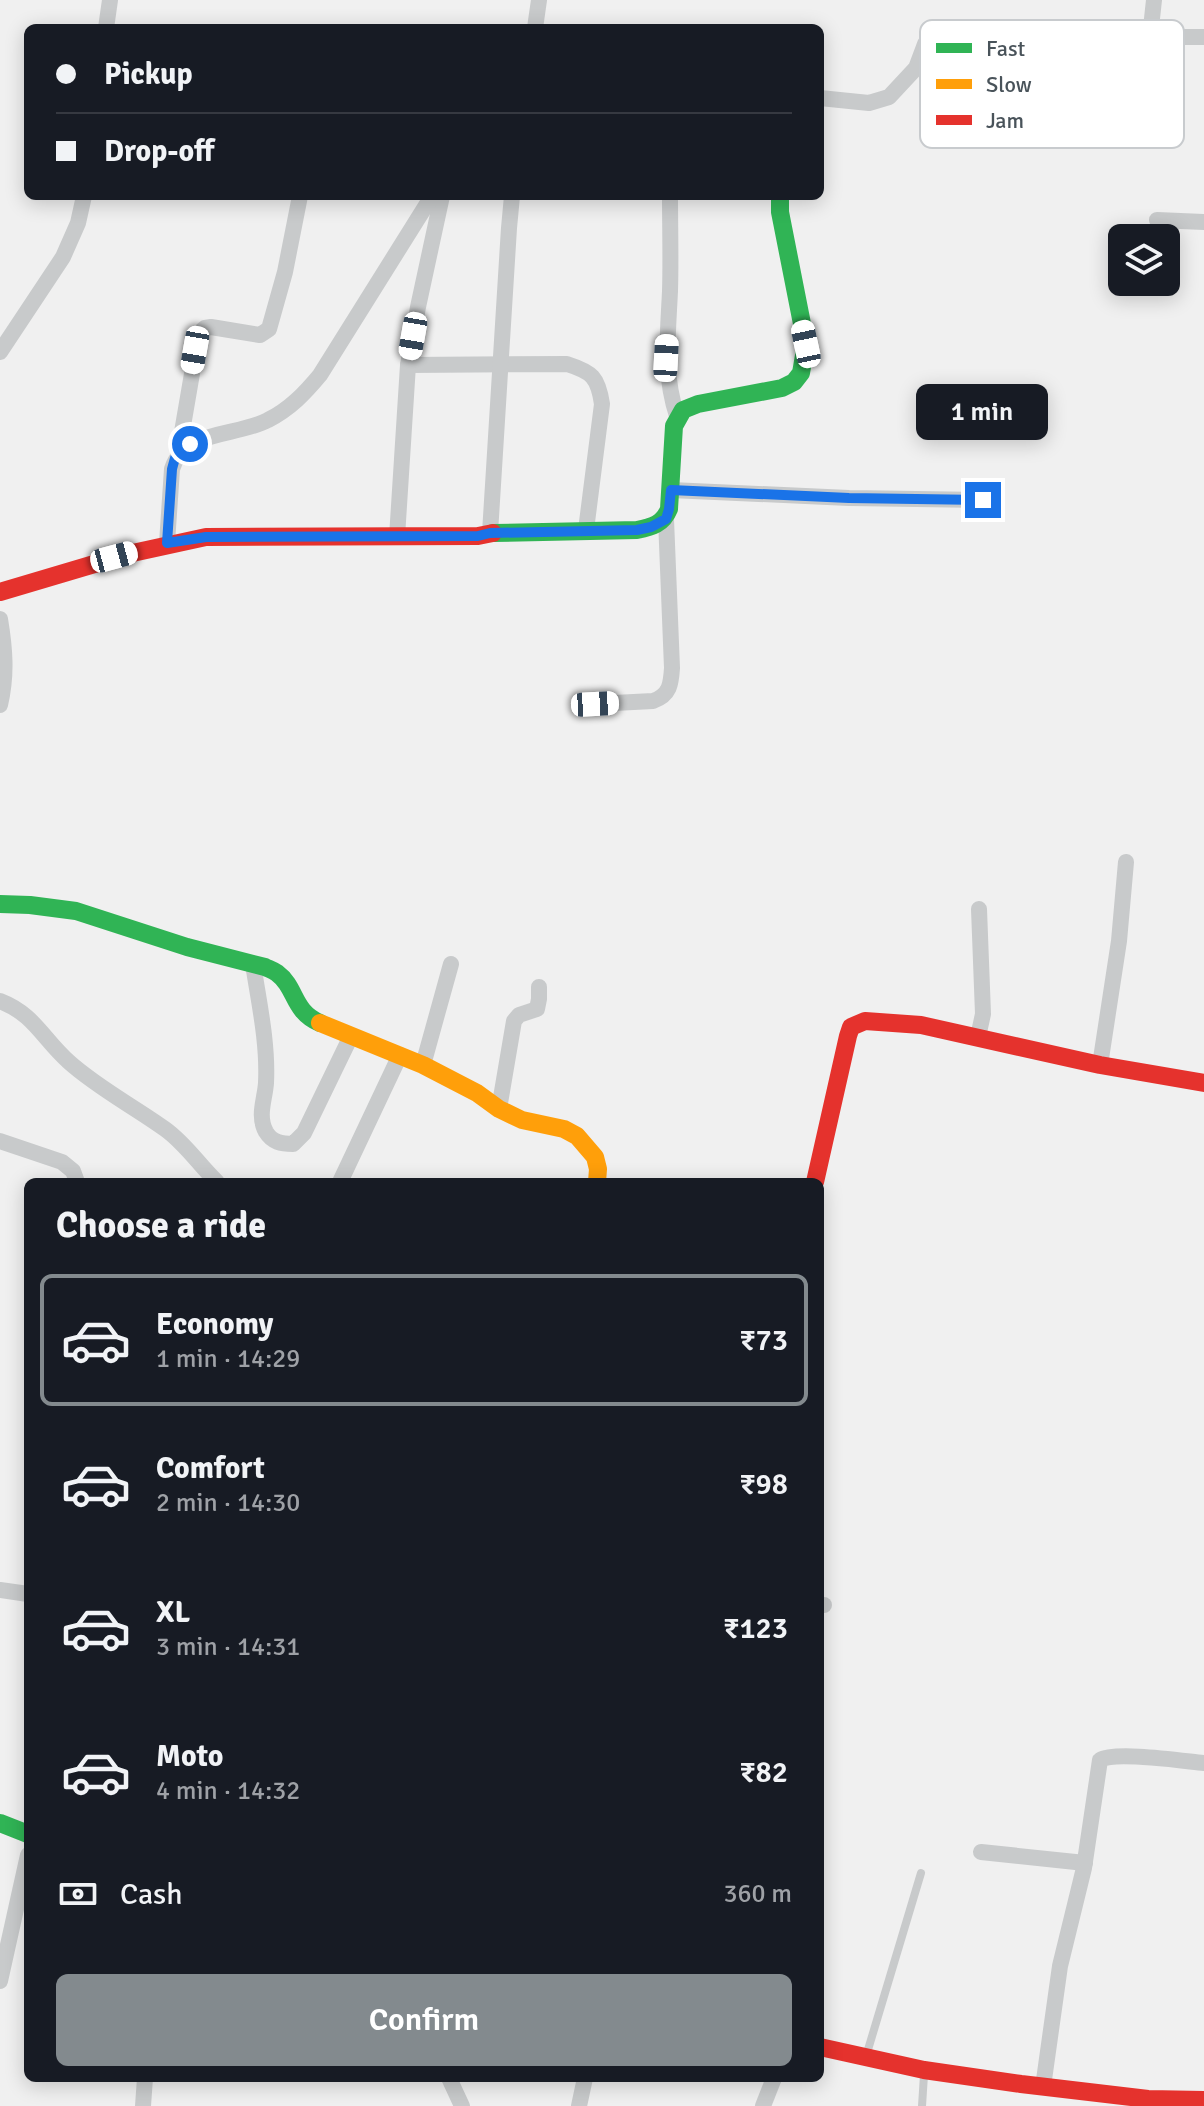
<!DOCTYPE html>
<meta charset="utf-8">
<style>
:root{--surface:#171b24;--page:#20242c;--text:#f1f3f6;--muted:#9ea1a6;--line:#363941;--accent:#838a8e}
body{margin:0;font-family:Signika,sans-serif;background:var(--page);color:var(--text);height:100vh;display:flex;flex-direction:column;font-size:30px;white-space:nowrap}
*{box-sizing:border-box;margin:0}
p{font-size:26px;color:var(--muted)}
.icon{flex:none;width:44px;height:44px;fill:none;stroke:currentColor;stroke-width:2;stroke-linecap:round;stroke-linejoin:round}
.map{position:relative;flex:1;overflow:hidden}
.panel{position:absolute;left:24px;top:1178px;width:800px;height:904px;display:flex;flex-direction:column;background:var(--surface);border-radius:12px;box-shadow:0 4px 20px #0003}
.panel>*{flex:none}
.top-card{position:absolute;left:24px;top:24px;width:800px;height:176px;border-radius:12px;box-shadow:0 4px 20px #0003;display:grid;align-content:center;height:176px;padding:0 32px;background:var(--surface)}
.fabs{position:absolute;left:1108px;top:224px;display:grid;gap:16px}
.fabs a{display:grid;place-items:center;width:72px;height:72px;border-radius:12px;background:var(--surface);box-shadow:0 4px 20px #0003;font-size:40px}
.end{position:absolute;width:36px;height:36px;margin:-18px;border:10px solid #1a73e8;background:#fff;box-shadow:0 0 0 4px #fff}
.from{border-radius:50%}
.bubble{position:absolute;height:56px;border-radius:12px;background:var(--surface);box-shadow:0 4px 20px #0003;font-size:26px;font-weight:600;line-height:56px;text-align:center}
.car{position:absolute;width:24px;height:48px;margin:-24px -12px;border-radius:10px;box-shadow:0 0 6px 2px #0007;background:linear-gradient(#fff 24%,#345 0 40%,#fff 0 76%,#345 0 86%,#fff 0)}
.top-card b{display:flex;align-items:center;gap:28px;height:76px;font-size:30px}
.top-card b+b{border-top:2px solid var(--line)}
.top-card i{width:20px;height:20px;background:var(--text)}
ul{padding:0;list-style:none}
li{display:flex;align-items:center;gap:24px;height:132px;margin:0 16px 12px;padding:0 16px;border:4px solid transparent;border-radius:12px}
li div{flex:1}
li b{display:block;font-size:30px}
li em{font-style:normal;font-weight:600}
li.selected{border-color:var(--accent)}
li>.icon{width:72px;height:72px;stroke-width:1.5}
h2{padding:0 32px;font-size:36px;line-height:96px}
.pay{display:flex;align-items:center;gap:20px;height:88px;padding:0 32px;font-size:30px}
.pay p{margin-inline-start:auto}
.cta{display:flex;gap:16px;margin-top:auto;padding:16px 32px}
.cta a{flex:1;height:92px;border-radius:12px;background:var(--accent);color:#fff;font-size:32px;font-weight:600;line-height:92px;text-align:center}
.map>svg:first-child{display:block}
</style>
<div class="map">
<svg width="1204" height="2106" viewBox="0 0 1204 2106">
<rect width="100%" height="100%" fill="#f0f0f0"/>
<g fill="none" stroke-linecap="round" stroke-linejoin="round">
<g stroke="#c8cacb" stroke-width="8">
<polyline points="867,2053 921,1873"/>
<polyline points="922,2106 924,2075"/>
</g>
<g stroke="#c8cacb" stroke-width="16">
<polyline points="106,28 110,0"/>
<polyline points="535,28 539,0"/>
<polyline points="1150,37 1154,0"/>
<polyline points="820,98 869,103 889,97 916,68 925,44 932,35 940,30 1047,37 1204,37"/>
<path d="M670,196C670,228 671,260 670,291C668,335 663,374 677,416"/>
<polyline points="1157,220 1204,222"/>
<polyline points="0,352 63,257 78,223 84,196"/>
<path d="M408,365L567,364C592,372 598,377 602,404L586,530"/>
<polyline points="178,455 199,333 205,328 211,327 260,335 269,329 285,272 300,196"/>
<polyline points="671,490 849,498 983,500"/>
<polyline points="490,533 509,228 512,196"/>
<polyline points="397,537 408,365 418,307 442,196"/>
<path d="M167,543L172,469C185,429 236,437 268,420C290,409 305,393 320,375L432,196"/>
<path d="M0,619C5,649 7,675 0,705"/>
<path d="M595,704L653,701C670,695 671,684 672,668L666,519"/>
<path d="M253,964C259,1003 268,1043 266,1083C265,1099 257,1116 266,1132C272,1142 281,1144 293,1144L304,1133L351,1036"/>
<path d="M0,1001C34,1014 43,1039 69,1062C98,1088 133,1106 165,1129C186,1144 199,1165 217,1182"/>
<polyline points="978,1037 983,1014 979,909"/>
<polyline points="423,1065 451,964"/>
<polyline points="1100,1065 1119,941 1126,862"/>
<polyline points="499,1109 514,1021 519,1015 537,1009 539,999 539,987"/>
<polyline points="0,1141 62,1162 73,1171 77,1182"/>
<polyline points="340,1182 400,1055"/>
<polyline points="0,1590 28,1594"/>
<polyline points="820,1605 824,1605"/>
<polyline points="981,1852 1085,1863"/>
<polyline points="0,1981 28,1855"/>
<polyline points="449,2078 462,2106"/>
<path d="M1043,2087L1060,1966L1084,1868L1100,1760C1115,1751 1183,1761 1204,1763"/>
<polyline points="143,2106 145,2078"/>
<polyline points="579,2106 585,2078"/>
<polyline points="763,2106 774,2078"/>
</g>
<g stroke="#30b455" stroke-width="18">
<path d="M493,533L637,530C652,527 663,524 669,509L674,426L683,410L698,404L782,388L794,382L801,373L806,344L780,212V196"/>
<path d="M0,904L30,905L76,911L187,947L265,967C269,969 273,970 277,973C297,988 292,1011 320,1023"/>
<polyline points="0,1823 28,1834"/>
</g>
<polyline stroke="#ff9f0a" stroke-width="18" points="320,1023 423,1065 477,1093 499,1109 522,1120 564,1129 577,1136 595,1157 598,1169 597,1182"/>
<g stroke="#e5322d" stroke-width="18">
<polyline points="0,592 128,554 206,537 478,536 493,533"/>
<polyline points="815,1182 848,1036 851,1027 865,1021 921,1025 1100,1065 1204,1083"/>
<polyline points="820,2047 924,2070 1021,2084 1148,2099 1204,2100"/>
</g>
</g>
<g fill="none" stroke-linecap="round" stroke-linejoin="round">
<polyline stroke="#1a73e8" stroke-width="10" points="190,444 175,458 172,469 167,543 206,537 478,536 490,533 637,530 651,527 666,519 669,509 671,490 849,498 983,500"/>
</g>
<rect x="920" y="20" width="264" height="128" rx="12" fill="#fff" stroke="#c8cbce" stroke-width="2"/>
<rect x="936" y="43" width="36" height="10" fill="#30b455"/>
<rect x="936" y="79" width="36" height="10" fill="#ff9f0a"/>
<rect x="936" y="115" width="36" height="10" fill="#e5322d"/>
<g font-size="22" fill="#49535a">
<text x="986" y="56">Fast</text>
<text x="986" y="92">Slow</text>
<text x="986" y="128">Jam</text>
</g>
</svg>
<div class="fabs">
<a><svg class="icon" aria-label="layers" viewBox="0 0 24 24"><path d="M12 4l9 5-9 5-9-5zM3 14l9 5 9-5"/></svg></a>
</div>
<i class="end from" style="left:190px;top:444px"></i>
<i class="end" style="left:983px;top:500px"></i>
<div class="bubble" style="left:916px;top:384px;width:132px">1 min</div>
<i class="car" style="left:413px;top:336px;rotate:190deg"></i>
<i class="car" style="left:806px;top:344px;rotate:348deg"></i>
<i class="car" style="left:195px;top:350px;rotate:190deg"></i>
<i class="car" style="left:666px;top:358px;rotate:3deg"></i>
<i class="car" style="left:114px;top:557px;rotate:75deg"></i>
<i class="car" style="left:595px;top:704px;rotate:87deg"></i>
<div class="top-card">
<b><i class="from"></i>Pickup</b>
<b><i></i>Drop-off</b>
</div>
<section class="panel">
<h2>Choose a ride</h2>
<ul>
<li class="selected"><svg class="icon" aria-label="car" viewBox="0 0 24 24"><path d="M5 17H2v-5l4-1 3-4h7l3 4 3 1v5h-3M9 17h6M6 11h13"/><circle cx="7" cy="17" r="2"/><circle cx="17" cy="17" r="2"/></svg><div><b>Economy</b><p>1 min · 14:29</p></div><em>₹73</em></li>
<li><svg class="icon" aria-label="car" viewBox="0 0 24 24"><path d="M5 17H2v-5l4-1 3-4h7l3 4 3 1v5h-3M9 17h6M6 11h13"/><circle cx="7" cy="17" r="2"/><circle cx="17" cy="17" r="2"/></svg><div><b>Comfort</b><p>2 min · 14:30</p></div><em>₹98</em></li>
<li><svg class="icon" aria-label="car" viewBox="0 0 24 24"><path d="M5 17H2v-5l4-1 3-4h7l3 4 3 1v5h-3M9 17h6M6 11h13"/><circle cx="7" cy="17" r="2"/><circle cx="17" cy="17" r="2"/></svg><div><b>XL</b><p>3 min · 14:31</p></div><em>₹123</em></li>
<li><svg class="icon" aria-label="car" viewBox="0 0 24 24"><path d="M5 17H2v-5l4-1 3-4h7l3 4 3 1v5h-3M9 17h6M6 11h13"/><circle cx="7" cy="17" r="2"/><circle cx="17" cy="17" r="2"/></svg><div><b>Moto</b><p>4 min · 14:32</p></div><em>₹82</em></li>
</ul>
<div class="pay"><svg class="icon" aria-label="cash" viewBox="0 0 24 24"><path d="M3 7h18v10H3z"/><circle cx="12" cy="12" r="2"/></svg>Cash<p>360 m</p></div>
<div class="cta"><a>Confirm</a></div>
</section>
</div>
